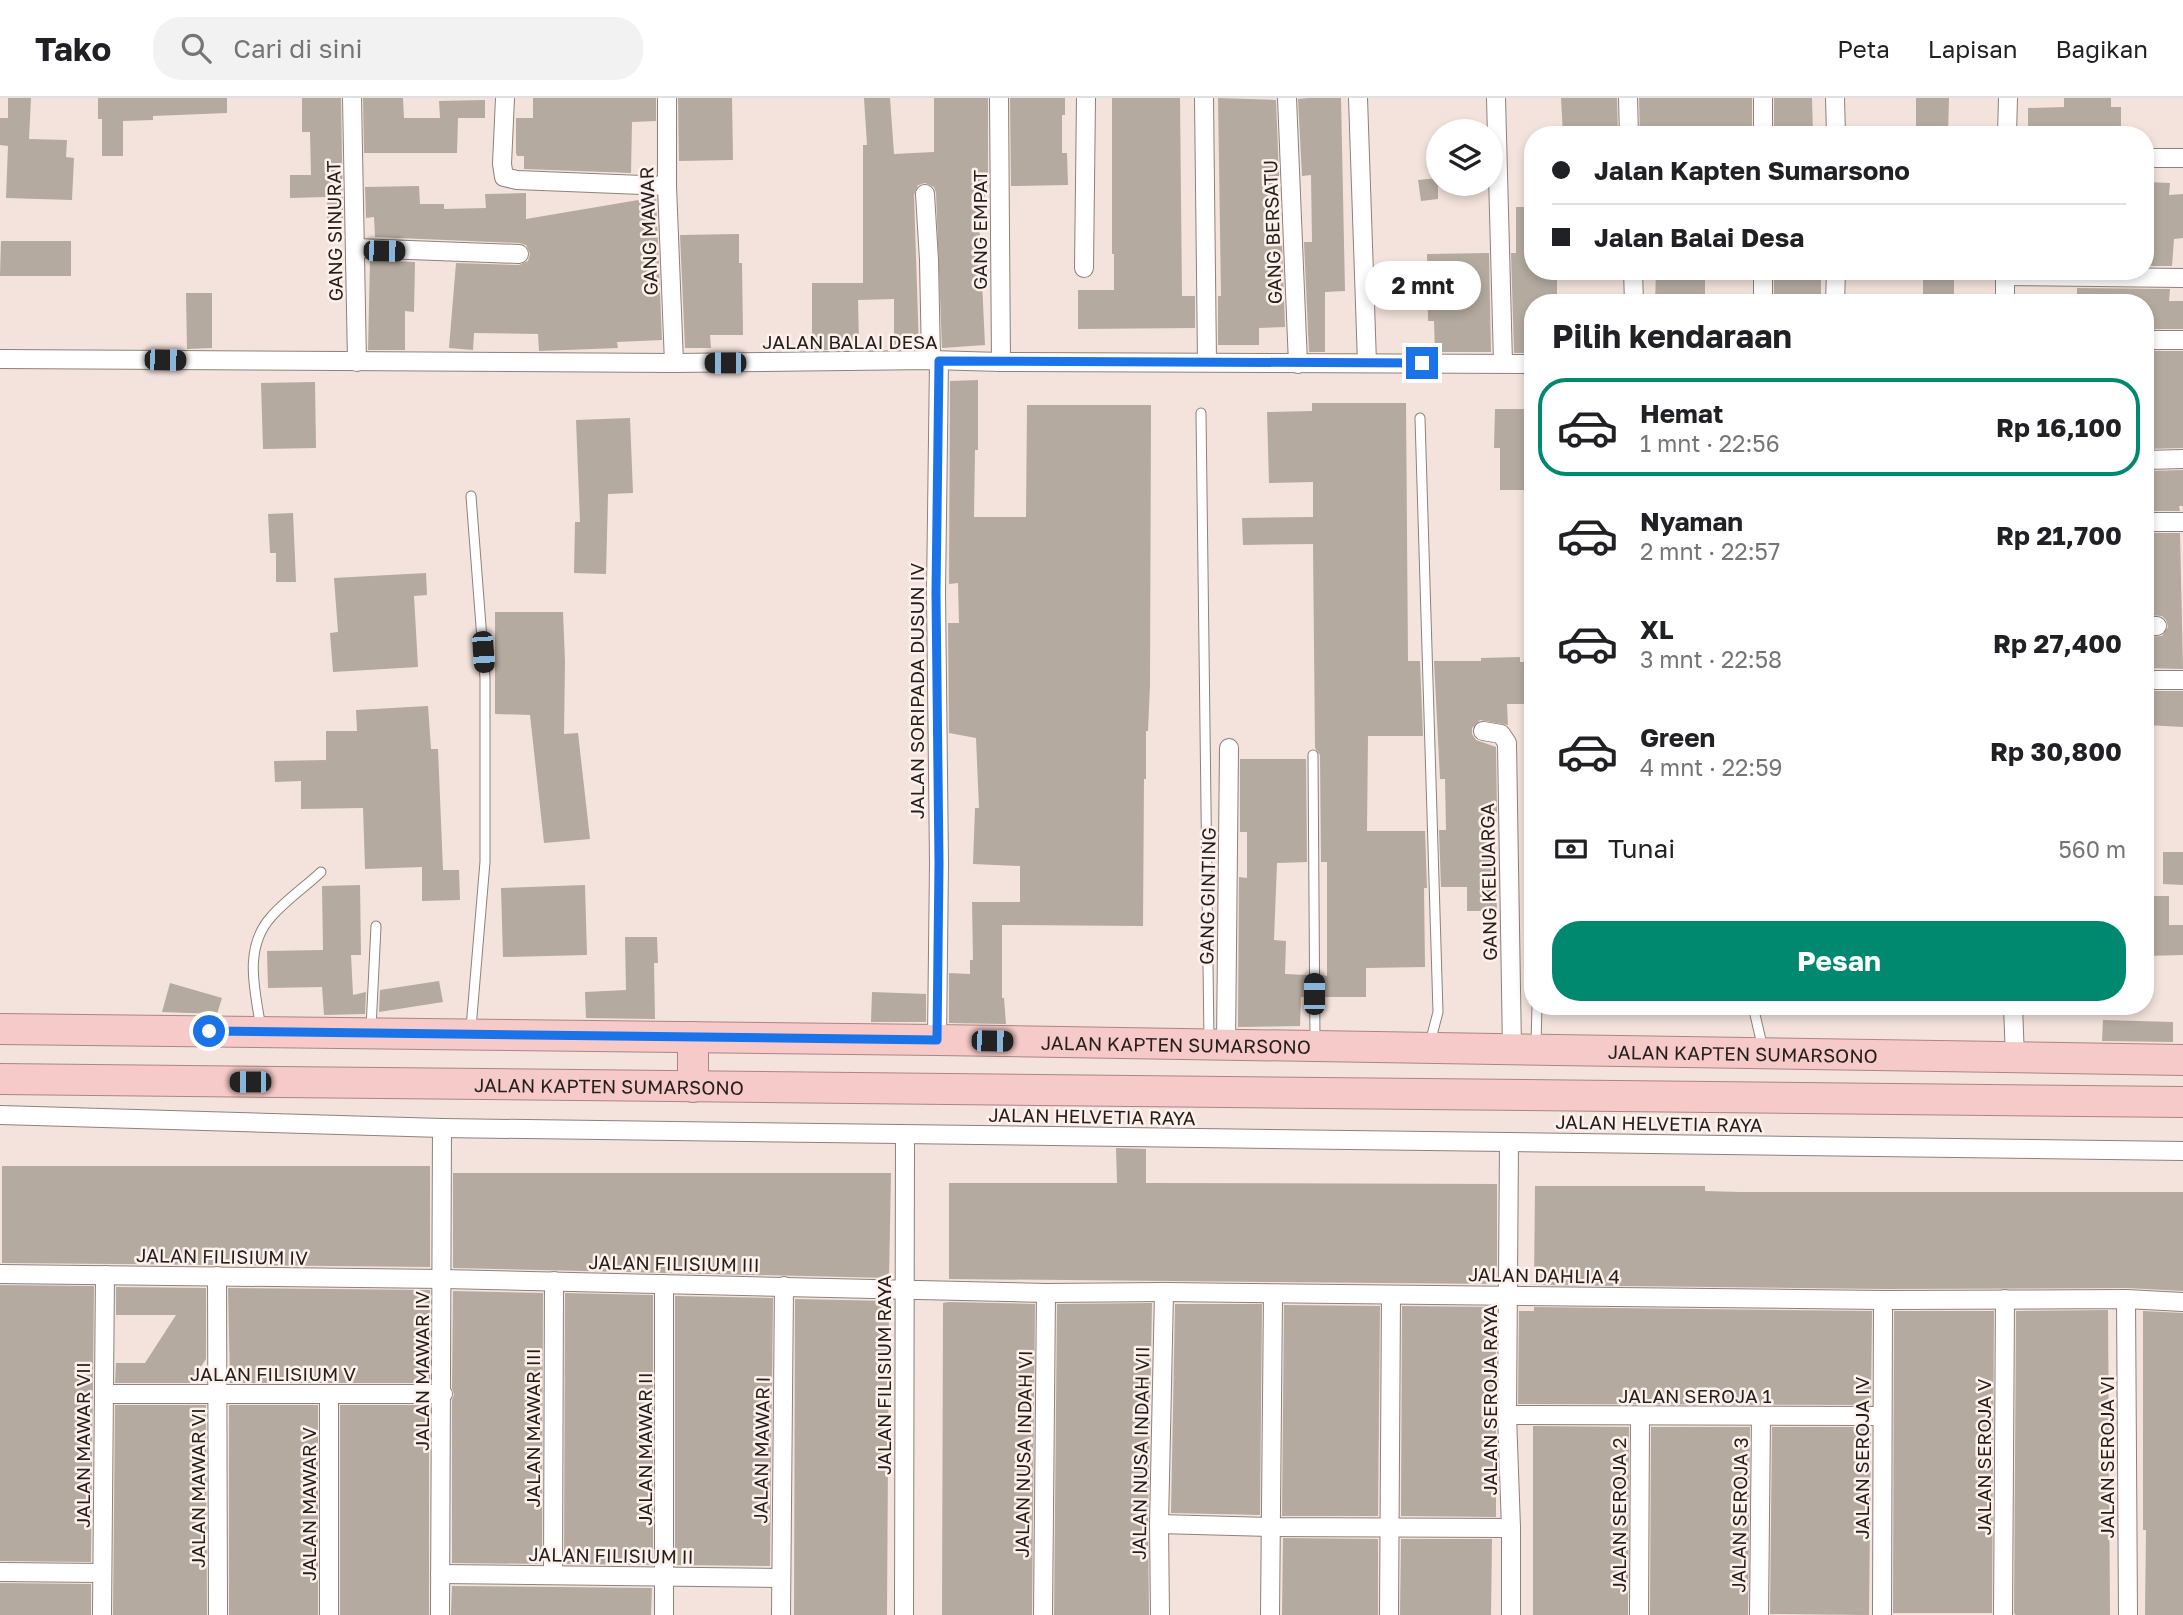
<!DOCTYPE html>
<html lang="id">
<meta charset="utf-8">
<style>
:root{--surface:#fff;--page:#f2f2f2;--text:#202124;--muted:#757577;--line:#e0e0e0;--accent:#00896f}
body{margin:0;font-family:"Golos Text",sans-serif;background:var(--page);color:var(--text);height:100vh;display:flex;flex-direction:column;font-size:26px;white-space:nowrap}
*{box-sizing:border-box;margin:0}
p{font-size:23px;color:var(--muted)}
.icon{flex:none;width:38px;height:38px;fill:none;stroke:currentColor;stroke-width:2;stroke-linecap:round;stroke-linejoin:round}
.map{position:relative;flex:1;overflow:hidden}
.details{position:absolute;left:1524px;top:196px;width:630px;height:721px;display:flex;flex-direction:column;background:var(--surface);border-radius:28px;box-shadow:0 4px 10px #0003}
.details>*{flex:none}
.guide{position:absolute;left:1524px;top:28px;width:630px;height:154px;border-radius:28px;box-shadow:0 4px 10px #0003;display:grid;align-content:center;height:154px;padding:0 28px;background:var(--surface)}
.controls{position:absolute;left:1426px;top:21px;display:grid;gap:14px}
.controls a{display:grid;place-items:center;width:77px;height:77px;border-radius:50%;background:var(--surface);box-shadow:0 4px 10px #0003;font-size:35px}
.end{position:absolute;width:32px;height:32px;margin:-16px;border:9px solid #1a73e8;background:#fff;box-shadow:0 0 0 4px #fff}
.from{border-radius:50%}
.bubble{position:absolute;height:49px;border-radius:24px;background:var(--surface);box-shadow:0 4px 10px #0003;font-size:23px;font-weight:700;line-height:49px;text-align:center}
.car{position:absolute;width:21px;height:42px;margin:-21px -10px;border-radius:9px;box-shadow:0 0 5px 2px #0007;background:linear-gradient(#222 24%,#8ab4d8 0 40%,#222 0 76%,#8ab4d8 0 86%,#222 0)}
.guide b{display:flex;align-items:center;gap:24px;height:66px;font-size:26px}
.guide b+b{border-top:2px solid var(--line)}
.guide i{width:18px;height:18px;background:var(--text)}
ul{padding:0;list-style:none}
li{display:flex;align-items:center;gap:21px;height:98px;margin:0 14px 10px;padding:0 14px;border:4px solid transparent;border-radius:28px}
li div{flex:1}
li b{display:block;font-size:26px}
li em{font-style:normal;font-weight:700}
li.active{border-color:var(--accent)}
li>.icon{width:63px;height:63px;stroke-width:1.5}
h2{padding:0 28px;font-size:32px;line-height:84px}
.pay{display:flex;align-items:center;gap:18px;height:77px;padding:0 28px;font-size:26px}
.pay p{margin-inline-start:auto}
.button{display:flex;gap:14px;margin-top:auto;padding:14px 28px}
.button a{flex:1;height:80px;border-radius:28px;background:var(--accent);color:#fff;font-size:28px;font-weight:700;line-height:80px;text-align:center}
header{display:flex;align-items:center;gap:42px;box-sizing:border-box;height:98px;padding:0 35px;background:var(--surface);border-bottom:2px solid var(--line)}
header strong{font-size:33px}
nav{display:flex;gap:38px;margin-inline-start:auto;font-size:24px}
.search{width:490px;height:63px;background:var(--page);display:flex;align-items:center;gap:18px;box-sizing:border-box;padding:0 24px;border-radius:28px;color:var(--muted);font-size:26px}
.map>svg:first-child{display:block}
</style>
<header>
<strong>Tako</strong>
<div class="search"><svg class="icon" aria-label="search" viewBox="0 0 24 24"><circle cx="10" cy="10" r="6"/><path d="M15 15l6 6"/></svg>Cari di sini</div>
<nav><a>Peta</a><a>Lapisan</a><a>Bagikan</a></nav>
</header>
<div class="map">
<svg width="2183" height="1517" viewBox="0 0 2183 1517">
<rect width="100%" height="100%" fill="#f3e3dc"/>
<g fill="#b4aa9f">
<polygon points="8,0 31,0 29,41 67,42 66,59 74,60 72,102 6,100 8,48 0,47 0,20 8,20"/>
<polygon points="98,0 227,0 227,15 153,18 153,22 123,23 123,58 102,58 102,21 98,21"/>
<polygon points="302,0 341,0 343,120 327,120 327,99 290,100 290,77 311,77 310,34 302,34"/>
<polygon points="363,0 403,0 404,20 440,20 439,3 485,2 485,20 458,20 457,55 364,55"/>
<polygon points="533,0 656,0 656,23 632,24 631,75 524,71 524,58 517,58 516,55 516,20 533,20"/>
<polygon points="678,0 732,0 733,62 679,63"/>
<polygon points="864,0 890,0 894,56 934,54 934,0 988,0 988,88 985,88 985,121 979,121 985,247 942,250 936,95 934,89 925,85 918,87 914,97 919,251 894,251 894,201 858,202 859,246 838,246 838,252 812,252 812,185 863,185 863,47 867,47"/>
<polygon points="1010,0 1065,0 1065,17 1062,17 1062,55 1067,55 1068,87 1011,88"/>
<polygon points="1112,0 1180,0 1182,198 1195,198 1195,230 1078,231 1078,192 1114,192 1114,156 1112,156"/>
<polygon points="1218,0 1276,2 1279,78 1273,78 1274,145 1282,145 1285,229 1259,230 1259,247 1218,247 1218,198 1221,198"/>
<polygon points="1309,0 1341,0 1345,193 1325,194 1325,254 1309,254 1304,144 1312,144 1311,77 1302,78 1298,1"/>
<polygon points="1561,0 1617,0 1618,37 1563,37"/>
<polygon points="1639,0 1752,0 1752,37 1640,37"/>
<polygon points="1774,0 1812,0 1813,37 1774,37"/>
<polygon points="1916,0 1949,0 1948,37 1916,37"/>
<polygon points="2064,0 2111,0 2111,9 2121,9 2121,37 2028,37 2028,10 2064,9"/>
<polygon points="1438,80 1438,101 1421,103 1418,82"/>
<polygon points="2146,84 2170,85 2169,97 2183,96 2183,140 2174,141 2172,168 2146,168 2149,129 2146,129"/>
<polygon points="419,88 420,106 444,106 444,111 486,110 485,96 526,95 526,121 656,99 662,242 617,244 618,250 539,253 538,236 474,235 473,252 449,250 456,165 519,167 528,163 530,156 526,147 519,145 375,139 374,119 366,120 365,89"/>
<polygon points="1516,109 1533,109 1533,173 1557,173 1557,205 1533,205 1533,255 1514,255 1511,155 1516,155"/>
<polygon points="739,136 739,165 742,165 743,237 710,237 711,250 685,250 680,137"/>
<polygon points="1,143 71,143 71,178 0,178"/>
<polygon points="1489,155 1491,254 1435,254 1434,223 1428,223 1427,156"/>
<polygon points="370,162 415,164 414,214 405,213 405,252 368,252"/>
<polygon points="1686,173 1705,173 1705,202 1655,205 1656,174 1686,175"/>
<polygon points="1785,173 1821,173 1821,205 1774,205 1774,181 1785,181"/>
<rect x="1923" y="177" width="31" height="28"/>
<polygon points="2077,190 2170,191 2169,203 2183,203 2183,231 2146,231 2146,205 2077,205"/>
<polygon points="186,195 212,195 212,250 187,251"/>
<polygon points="2154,253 2183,253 2183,350 2146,351 2146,282 2152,281"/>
<polygon points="978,282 978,352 975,352 974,419 1026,419 1027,307 1151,307 1150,587 1148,633 1146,633 1146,681 1144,681 1143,828 1002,827 1002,900 1004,900 1006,926 949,925 949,875 970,876 970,862 973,862 972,804 1020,804 1020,768 973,766 975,710 979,710 976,640 949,635 948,525 959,525 958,485 949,486 950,283"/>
<polygon points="315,284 316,350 263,351 261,285"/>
<polygon points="1312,305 1406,305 1408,563 1420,563 1423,638 1368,638 1367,733 1425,733 1427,790 1424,790 1425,869 1366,870 1366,899 1322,899 1322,877 1327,878 1327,764 1321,764 1320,657 1315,650 1313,446 1243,447 1242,420 1313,419 1313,384 1269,385 1267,314 1312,313"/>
<polygon points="1495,311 1533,311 1533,351 1529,351 1529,392 1500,392 1500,350 1494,350"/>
<polygon points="630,320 633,395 608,396 606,476 574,475 575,424 580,424 576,322"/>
<polygon points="2183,372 2183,408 2179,408 2180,413 2146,413 2146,373"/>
<polygon points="293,415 296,484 276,484 276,455 270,455 268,416"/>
<polygon points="2146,435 2180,435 2183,571 2146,570 2146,539 2162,538 2168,529 2166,522 2162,518 2146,517"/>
<polygon points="426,475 427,497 414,498 418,569 333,574 330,535 338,534 334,480"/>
<polygon points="495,514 563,514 565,563 564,636 578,635 590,741 544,745 530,617 495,616"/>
<polygon points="1520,559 1520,564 1533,564 1531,606 1507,606 1508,627 1480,622 1472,630 1472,636 1476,642 1496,649 1497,715 1493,715 1497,813 1467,813 1467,789 1441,789 1439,732 1446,732 1445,681 1440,681 1434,563 1481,563 1481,560"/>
<polygon points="2147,593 2183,593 2183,629 2146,627"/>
<polygon points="428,608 431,651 438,651 443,772 459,772 460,802 422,803 422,769 365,771 363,710 301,711 301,683 275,684 274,663 326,662 326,633 357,633 356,612"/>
<polygon points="1240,661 1306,661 1307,764 1277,765 1274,842 1286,843 1285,876 1308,877 1308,899 1301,899 1300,928 1238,929 1239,779 1247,780 1247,734 1240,734"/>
<polygon points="2163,754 2183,754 2183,787 2163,786"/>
<polygon points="360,787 361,857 351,857 353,897 366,894 365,916 324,917 322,889 268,890 267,853 323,852 322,788"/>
<polygon points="585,787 587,857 503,859 501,790"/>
<polygon points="2146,798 2169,798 2169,827 2183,827 2183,857 2146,858"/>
<polygon points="625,839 657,839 658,865 654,865 655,921 586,920 585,894 626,892"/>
<polygon points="439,883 443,904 379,914 380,892"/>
<polygon points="170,885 222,900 217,916 162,914"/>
<polygon points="872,894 926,896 926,924 871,924"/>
<polygon points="2103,922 2173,924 2173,944 2102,943"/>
<polygon points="1116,1050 1146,1051 1146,1085 1497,1086 1497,1186 949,1181 949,1085 1117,1085"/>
<polygon points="2,1068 430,1068 430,1169 2,1165"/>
<polygon points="453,1075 891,1075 889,1180 453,1170"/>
<polygon points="1535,1088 1705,1088 1705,1093 1740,1094 2183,1094 2183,1193 2127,1190 1883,1191 1534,1187"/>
<polygon points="0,1187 94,1188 91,1464 0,1463"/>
<polygon points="116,1189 206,1190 206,1261 190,1285 115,1285 116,1265 145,1265 176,1217 116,1217"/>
<polygon points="228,1190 430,1192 430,1285 230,1285"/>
<polygon points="453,1193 543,1195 542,1466 452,1465 452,1302 454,1297 452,1290"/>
<polygon points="565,1195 653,1197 653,1467 564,1466"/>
<polygon points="675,1198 773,1200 770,1468 675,1467"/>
<polygon points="795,1201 889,1203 887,1517 794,1517"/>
<polygon points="948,1204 1035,1206 1032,1517 942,1517 943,1205"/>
<polygon points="1152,1205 1148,1426 1149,1517 1054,1517 1057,1206"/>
<polygon points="1175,1206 1262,1206 1260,1417 1171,1415"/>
<polygon points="1284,1207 1380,1208 1378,1418 1282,1418"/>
<polygon points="1402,1208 1496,1209 1496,1419 1401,1418"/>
<polygon points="1534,1209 1872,1213 1871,1307 1518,1306 1519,1213 1534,1213"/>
<polygon points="2108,1212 2110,1517 2016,1517 2014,1515 2016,1213"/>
<polygon points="1894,1213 1994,1213 1992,1515 1893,1515"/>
<polygon points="2143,1213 2183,1215 2183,1517 2145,1517 2146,1432 2143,1432"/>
<polygon points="115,1307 206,1307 207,1517 113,1517"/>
<rect x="229" y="1307" width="89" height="210"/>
<rect x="340" y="1307" width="89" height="210"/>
<polygon points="1533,1328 1629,1329 1628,1517 1533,1517"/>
<polygon points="1651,1329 1750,1329 1748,1517 1650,1517"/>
<polygon points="1772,1329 1871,1329 1869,1517 1770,1516"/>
<polygon points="1283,1440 1378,1441 1378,1517 1282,1517"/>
<polygon points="1401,1441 1492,1441 1491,1517 1400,1517"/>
<polygon points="0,1485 91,1486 91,1517 0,1517"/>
<polygon points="452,1488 652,1490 651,1517 451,1517"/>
</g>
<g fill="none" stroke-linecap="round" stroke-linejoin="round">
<defs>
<g id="service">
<polyline points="1201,315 1209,944"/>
<polyline points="1420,320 1438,914 1430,945"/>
<polyline points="471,398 485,580 485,764 471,930"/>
<polyline points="1313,657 1315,943"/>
<polyline points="1753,908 1763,951"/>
<path d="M261,930C255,893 243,850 271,819C286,802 305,789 321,774"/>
<polyline points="371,930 376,828"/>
<polyline points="1536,946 1537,908"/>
</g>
<g id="minor">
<polyline points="352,0 357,264"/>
<polyline points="505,0 502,66 504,79 517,82 667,88"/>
<polyline points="667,0 667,88 674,265"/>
<polyline points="999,0 1001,264"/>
<polyline points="1204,0 1207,264"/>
<polyline points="1287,0 1298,266"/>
<polyline points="1358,0 1367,265"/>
<polyline points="1496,0 1503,265"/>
<polyline points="1628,0 1629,37"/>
<polyline points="1763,0 1763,37"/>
<polyline points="1835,0 1836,37"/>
<polyline points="2007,37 2008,0"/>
<polyline points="2146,60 2183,60"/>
<polyline points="925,96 929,162 931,262"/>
<polyline points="356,150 519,156"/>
<polyline points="1084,170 1086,0"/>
<polyline points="1633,173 1634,205"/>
<polyline points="1763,173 1763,205"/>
<polyline points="2005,178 2183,180"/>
<polyline points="1835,205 1836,173"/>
<polyline points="2005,205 2005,173"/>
<polyline points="2146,242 2183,242"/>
<polyline points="0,261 674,265 931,262 1001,264 1533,266"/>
<polyline points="2146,362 2183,361"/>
<polyline points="2146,424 2183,424"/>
<polyline points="2146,528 2157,528"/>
<polyline points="2146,582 2183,582"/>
<polyline points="1483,633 1501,636 1507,645 1512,951"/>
<polyline points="2013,908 2015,960"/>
<polyline points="937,942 939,765 936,495 939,263"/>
<polyline points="1226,946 1229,650"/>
<polyline points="0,1017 442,1030 2183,1053"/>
<polyline points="1509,1044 1507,1317 1511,1430 1511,1517"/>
<polyline points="0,1176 443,1181 1046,1195 1164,1194 1883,1202 2126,1201 2183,1204"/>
<polyline points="217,1178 218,1517"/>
<polyline points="2126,1201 2128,1517"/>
<polyline points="104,1296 443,1296"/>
<polyline points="329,1296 329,1517"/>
<polyline points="1507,1317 1882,1318"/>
<polyline points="1159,1426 1270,1429 1511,1430"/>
<polyline points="0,1474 102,1475"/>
<polyline points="440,1476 781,1480"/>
<polyline points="553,1477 554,1183"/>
<polyline points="102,1517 105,1177"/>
<polyline points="440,1517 442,1030"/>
<polyline points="664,1517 664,1186"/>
<polyline points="781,1517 784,1188"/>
<polyline points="904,1517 905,1037"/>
<polyline points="1043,1517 1046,1195"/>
<polyline points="1160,1517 1159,1426 1164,1194"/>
<polyline points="1270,1517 1273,1196"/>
<polyline points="1389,1517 1391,1197"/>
<polyline points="1639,1517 1640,1318"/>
<polyline points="1759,1517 1761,1318"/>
<polyline points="1882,1517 1883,1202"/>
<polyline points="2003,1517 2005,1201"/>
</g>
<g id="trunk">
<path id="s1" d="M0,931L937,942L2183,962"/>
<polyline points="693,939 693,989"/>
<path id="s2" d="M0,981L2183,1004"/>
</g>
</defs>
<use href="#service" stroke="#8f817b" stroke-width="11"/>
<use href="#minor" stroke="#8f817b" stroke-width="20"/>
<use href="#trunk" stroke="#ab8583" stroke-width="32"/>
<use href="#service" stroke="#fff" stroke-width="9"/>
<use href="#minor" stroke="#fff" stroke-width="18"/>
<use href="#trunk" stroke="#f6cac8" stroke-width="30"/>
</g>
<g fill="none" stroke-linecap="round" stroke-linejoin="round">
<polyline stroke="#1a73e8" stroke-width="9" points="209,933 937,942 939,765 936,495 939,263 1422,265"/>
</g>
<g text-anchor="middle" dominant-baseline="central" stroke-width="5" stroke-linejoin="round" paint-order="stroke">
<g font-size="19" fill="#241f1c" stroke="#fef1ec">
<text transform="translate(979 132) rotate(-90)">GANG EMPAT</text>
<text transform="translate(334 133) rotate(-91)">GANG SINURAT</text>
<text transform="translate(648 133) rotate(-92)">GANG MAWAR</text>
<text transform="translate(1272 134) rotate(-92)">GANG BERSATU</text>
<text x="850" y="243">JALAN BALAI DESA</text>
<text transform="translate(916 593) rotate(-90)">JALAN SORIPADA DUSUN IV</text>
<text transform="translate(1488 784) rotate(-91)">GANG KELUARGA</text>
<text transform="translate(1207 798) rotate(-89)">GANG GINTING</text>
<text stroke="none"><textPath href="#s1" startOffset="1176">JALAN KAPTEN SUMARSONO</textPath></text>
<text stroke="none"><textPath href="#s1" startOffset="1743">JALAN KAPTEN SUMARSONO</textPath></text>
<text stroke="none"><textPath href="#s2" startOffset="609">JALAN KAPTEN SUMARSONO</textPath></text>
<text transform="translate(1092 1018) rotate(1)">JALAN HELVETIA RAYA</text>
<text transform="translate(1659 1025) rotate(1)">JALAN HELVETIA RAYA</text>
<text transform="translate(222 1158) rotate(1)">JALAN FILISIUM IV</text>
<text transform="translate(674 1165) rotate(1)">JALAN FILISIUM III</text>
<text transform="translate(1544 1177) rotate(1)">JALAN DAHLIA 4</text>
<text transform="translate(421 1273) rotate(-90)">JALAN MAWAR IV</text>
<text x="273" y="1275">JALAN FILISIUM V</text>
<text transform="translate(883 1277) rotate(-90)">JALAN FILISIUM RAYA</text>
<text x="1695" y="1297">JALAN SEROJA 1</text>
<text transform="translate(1489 1302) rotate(-90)">JALAN SEROJA RAYA</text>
<text transform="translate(532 1330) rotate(-90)">JALAN MAWAR III</text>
<text transform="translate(82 1347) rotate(-90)">JALAN MAWAR VII</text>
<text transform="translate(644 1351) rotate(-90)">JALAN MAWAR II</text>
<text transform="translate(761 1352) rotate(-89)">JALAN MAWAR I</text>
<text transform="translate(1140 1355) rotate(-89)">JALAN NUSA INDAH VII</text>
<text transform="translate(1023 1356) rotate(-89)">JALAN NUSA INDAH VI</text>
<text transform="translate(1983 1359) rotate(-90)">JALAN SEROJA V</text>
<text transform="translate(2106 1359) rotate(-90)">JALAN SEROJA VI</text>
<text transform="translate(1861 1360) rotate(-90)">JALAN SEROJA IV</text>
<text transform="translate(197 1390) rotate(-90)">JALAN MAWAR VI</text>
<text transform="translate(308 1406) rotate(-90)">JALAN MAWAR V</text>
<text transform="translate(1618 1417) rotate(-90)">JALAN SEROJA 2</text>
<text transform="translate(1739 1417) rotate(-89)">JALAN SEROJA 3</text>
<text transform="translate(611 1457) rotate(1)">JALAN FILISIUM II</text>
</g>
</g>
</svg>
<div class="controls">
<a><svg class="icon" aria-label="layers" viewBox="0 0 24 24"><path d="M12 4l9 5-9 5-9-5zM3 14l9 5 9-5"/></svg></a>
</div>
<i class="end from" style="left:209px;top:933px"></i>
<i class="end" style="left:1422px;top:265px"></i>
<div class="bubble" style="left:1365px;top:163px;width:116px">2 mnt</div>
<i class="car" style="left:384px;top:153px;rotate:91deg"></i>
<i class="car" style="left:165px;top:262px;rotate:91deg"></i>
<i class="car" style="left:725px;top:265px;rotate:270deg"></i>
<i class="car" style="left:483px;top:554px;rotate:176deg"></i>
<i class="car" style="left:1314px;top:896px;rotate:0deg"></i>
<i class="car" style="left:992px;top:943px;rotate:91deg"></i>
<i class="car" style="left:250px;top:984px;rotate:270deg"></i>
<div class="guide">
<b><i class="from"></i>Jalan Kapten Sumarsono</b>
<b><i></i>Jalan Balai Desa</b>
</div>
<section class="details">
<h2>Pilih kendaraan</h2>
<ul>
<li class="active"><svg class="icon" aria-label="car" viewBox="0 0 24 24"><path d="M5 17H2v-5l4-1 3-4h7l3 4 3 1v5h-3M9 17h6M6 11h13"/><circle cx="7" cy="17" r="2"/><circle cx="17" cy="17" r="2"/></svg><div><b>Hemat</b><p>1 mnt · 22:56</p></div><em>Rp 16,100</em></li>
<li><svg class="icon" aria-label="car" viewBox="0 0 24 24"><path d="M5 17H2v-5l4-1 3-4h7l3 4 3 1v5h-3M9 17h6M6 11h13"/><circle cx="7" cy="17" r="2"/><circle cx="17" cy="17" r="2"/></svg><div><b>Nyaman</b><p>2 mnt · 22:57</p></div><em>Rp 21,700</em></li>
<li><svg class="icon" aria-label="car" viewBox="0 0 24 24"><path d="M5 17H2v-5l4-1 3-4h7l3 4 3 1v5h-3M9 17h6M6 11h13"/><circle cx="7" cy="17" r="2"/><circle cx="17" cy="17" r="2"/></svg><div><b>XL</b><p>3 mnt · 22:58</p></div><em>Rp 27,400</em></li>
<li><svg class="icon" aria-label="car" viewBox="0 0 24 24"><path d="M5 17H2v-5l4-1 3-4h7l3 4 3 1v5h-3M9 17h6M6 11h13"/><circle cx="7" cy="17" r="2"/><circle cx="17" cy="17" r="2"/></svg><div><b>Green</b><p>4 mnt · 22:59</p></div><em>Rp 30,800</em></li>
</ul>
<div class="pay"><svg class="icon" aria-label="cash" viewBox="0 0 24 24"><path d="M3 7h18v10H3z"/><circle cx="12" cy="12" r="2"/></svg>Tunai<p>560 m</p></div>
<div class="button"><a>Pesan</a></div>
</section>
</div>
